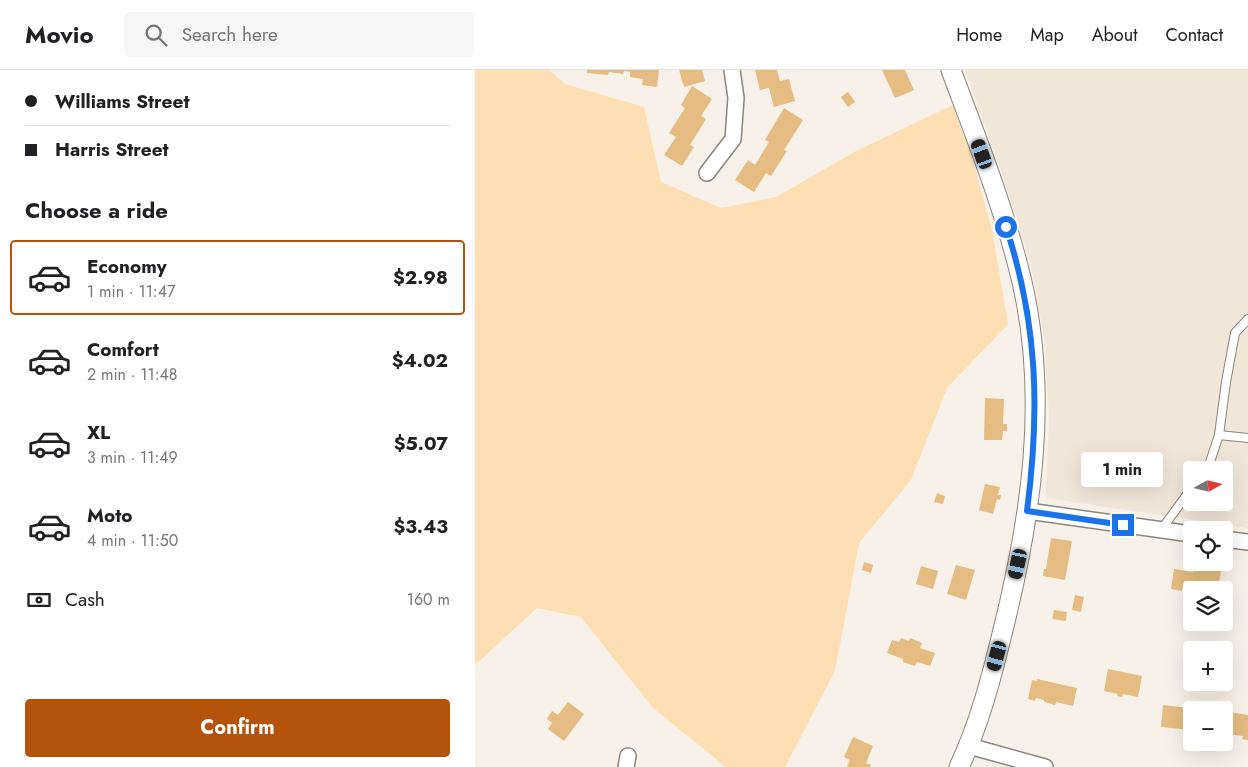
<!DOCTYPE html>
<meta charset="utf-8">
<style>
:root{--surface:#fff;--page:#f6f6f6;--text:#202124;--muted:#757577;--line:#e0e0e0;--accent:#b45309}
body{margin:0;font-family:Jost,sans-serif;background:var(--page);color:var(--text);height:100vh;display:flex;flex-direction:column;font-size:19px;white-space:nowrap}
*{box-sizing:border-box;margin:0}
p{font-size:16px;color:var(--muted)}
.icon{flex:none;width:28px;height:28px;fill:none;stroke:currentColor;stroke-width:2;stroke-linecap:round;stroke-linejoin:round}
.map{position:relative;flex:1;overflow:hidden}
.drawer{display:flex;flex-direction:column;background:var(--surface);width:475px}
.drawer>*{flex:none}
.hud{display:grid;align-content:center;height:110px;padding:0 25px;background:var(--surface)}
.needle{width:32px;rotate:82deg}
.fabs{position:absolute;left:708px;top:391px;display:grid;gap:10px}
.fabs a{display:grid;place-items:center;width:50px;height:50px;border-radius:5px;background:var(--surface);box-shadow:0 5px 20px #0002;font-size:25px}
.end{position:absolute;width:22px;height:22px;margin:-11px;border:6px solid #1a73e8;background:#fff;box-shadow:0 0 0 2px #fff}
.from{border-radius:50%}
.bubble{position:absolute;height:35px;border-radius:5px;background:var(--surface);box-shadow:0 5px 20px #0002;font-size:16px;font-weight:700;line-height:35px;text-align:center}
.car{position:absolute;width:15px;height:30px;margin:-15px -8px;border-radius:6px;box-shadow:0 0 4px 1px #0007;background:linear-gradient(#222 24%,#8ab4d8 0 40%,#222 0 76%,#8ab4d8 0 86%,#222 0)}
.hud b{display:flex;align-items:center;gap:18px;height:48px;font-size:19px}
.hud b+b{border-top:1px solid var(--line)}
.hud i{width:12px;height:12px;background:var(--text)}
ul{padding:0;list-style:none}
li{display:flex;align-items:center;gap:15px;height:75px;margin:0 10px 8px;padding:0 15px;border:2px solid transparent;border-radius:5px}
li div{flex:1}
li b{display:block;font-size:19px}
li em{font-style:normal;font-weight:700}
li.on{border-color:var(--accent)}
li>.icon{width:45px;height:45px;stroke-width:1.5}
h2{padding:0 25px;font-size:22px;line-height:60px}
.pay{display:flex;align-items:center;gap:12px;height:55px;padding:0 25px;font-size:19px}
.pay p{margin-inline-start:auto}
.primary-button{display:flex;gap:10px;margin-top:auto;padding:10px 25px}
.primary-button a{flex:1;height:58px;border-radius:5px;background:var(--accent);color:#fff;font-size:20px;font-weight:700;line-height:58px;text-align:center}
header{display:flex;align-items:center;gap:30px;box-sizing:border-box;height:70px;padding:0 25px;background:var(--surface);border-bottom:1px solid var(--line)}
header strong{font-size:24px}
nav{display:flex;gap:28px;margin-inline-start:auto;font-size:18px}
.search{width:350px;height:45px;background:var(--page);display:flex;align-items:center;gap:12px;box-sizing:border-box;padding:0 18px;border-radius:5px;color:var(--muted);font-size:19px}
main{display:flex;flex:1;min-height:0}
.map>svg:first-child{display:block}
</style>
<header>
<strong>Movio</strong>
<div class="search"><svg class="icon" aria-label="search" viewBox="0 0 24 24"><circle cx="10" cy="10" r="6"/><path d="M15 15l6 6"/></svg>Search here</div>
<nav><a>Home</a><a>Map</a><a>About</a><a>Contact</a></nav>
</header>
<main>
<section class="drawer">
<div class="hud">
<b><i class="from"></i>Williams Street</b>
<b><i></i>Harris Street</b>
</div>
<h2>Choose a ride</h2>
<ul>
<li class="on"><svg class="icon" aria-label="car" viewBox="0 0 24 24"><path d="M5 17H2v-5l4-1 3-4h7l3 4 3 1v5h-3M9 17h6M6 11h13"/><circle cx="7" cy="17" r="2"/><circle cx="17" cy="17" r="2"/></svg><div><b>Economy</b><p>1 min · 11:47</p></div><em>$2.98</em></li>
<li><svg class="icon" aria-label="car" viewBox="0 0 24 24"><path d="M5 17H2v-5l4-1 3-4h7l3 4 3 1v5h-3M9 17h6M6 11h13"/><circle cx="7" cy="17" r="2"/><circle cx="17" cy="17" r="2"/></svg><div><b>Comfort</b><p>2 min · 11:48</p></div><em>$4.02</em></li>
<li><svg class="icon" aria-label="car" viewBox="0 0 24 24"><path d="M5 17H2v-5l4-1 3-4h7l3 4 3 1v5h-3M9 17h6M6 11h13"/><circle cx="7" cy="17" r="2"/><circle cx="17" cy="17" r="2"/></svg><div><b>XL</b><p>3 min · 11:49</p></div><em>$5.07</em></li>
<li><svg class="icon" aria-label="car" viewBox="0 0 24 24"><path d="M5 17H2v-5l4-1 3-4h7l3 4 3 1v5h-3M9 17h6M6 11h13"/><circle cx="7" cy="17" r="2"/><circle cx="17" cy="17" r="2"/></svg><div><b>Moto</b><p>4 min · 11:50</p></div><em>$3.43</em></li>
</ul>
<div class="pay"><svg class="icon" aria-label="cash" viewBox="0 0 24 24"><path d="M3 7h18v10H3z"/><circle cx="12" cy="12" r="2"/></svg>Cash<p>160 m</p></div>
<div class="primary-button"><a>Confirm</a></div>
</section>
<div class="map">
<svg width="773" height="697" viewBox="0 0 773 697">
<rect width="100%" height="100%" fill="#f7f1e9"/>
<path fill="#f1e6d8" fill-rule="evenodd" d="M490,0H773V458L571,428L574,348L570,274L556,194L524,94ZM716,400H749V432H716Z"/>
<polygon fill="#fedfb3" points="0,0 74,0 90,14 169,37 186,112 246,138 301,127 381,81 478,35 497,88 517,160 533,254 472,318 436,410 384,473 360,601 310,697 251,697 178,638 106,547 62,538 0,595"/>
<g fill="#e5bc81">
<polygon points="112,0 184,0 182,17 167,15 168,9 155,7 155,2 149,1 148,4 134,2 133,5 112,3"/>
<polygon points="204,0 227,0 230,11 209,17"/>
<polygon points="280,0 302,0 305,11 314,9 320,31 299,37 294,18 285,20"/>
<polygon points="407,0 430,0 439,20 420,28"/>
<polygon points="217,16 237,29 226,46 231,49 215,75 219,77 207,96 189,85 201,67 194,63 210,38 206,35"/>
<polygon points="373,22 380,32 373,37 366,27"/>
<polygon points="309,38 328,50 309,80 312,81 296,106 291,103 279,122 260,110 273,90 280,95 294,72 290,70"/>
<polygon points="510,328 529,329 528,354 532,354 532,361 528,361 527,370 509,370"/>
<polygon points="510,414 525,417 523,425 526,425 525,430 522,429 518,444 504,440"/>
<polygon points="462,423 470,426 468,434 459,432"/>
<polygon points="576,468 597,471 590,510 568,506 569,499 571,499"/>
<polygon points="389,492 398,495 396,503 387,500"/>
<polygon points="719,492 747,497 743,517 709,511 707,521 696,519 699,499 718,502"/>
<polygon points="481,495 500,500 491,530 472,524"/>
<polygon points="446,496 463,501 458,519 441,514"/>
<polygon points="600,525 609,527 606,542 597,540"/>
<polygon points="579,540 592,542 591,551 577,549"/>
<polygon points="426,568 434,571 435,568 447,573 445,578 460,583 455,596 442,592 440,596 428,592 428,589 412,583 417,570 424,572"/>
<polygon points="633,599 667,606 663,627 648,624 647,627 642,626 643,624 629,621"/>
<polygon points="562,609 602,618 598,636 581,632 580,635 569,632 569,630 561,628 560,631 553,629 557,610 562,611"/>
<polygon points="93,632 109,644 89,671 73,659 77,653 72,649 77,641 83,645"/>
<polygon points="688,635 723,639 723,640 716,640 716,660 686,657"/>
<polygon points="755,642 773,645 773,670 767,669 768,666 751,664"/>
<polygon points="378,667 398,676 391,693 396,695 395,697 372,697 375,690 369,687"/>
</g>
<g fill="none" stroke-linecap="round" stroke-linejoin="round">
<defs>
<g id="service">
<polyline points="744,365 751,312 760,263 773,249"/>
<polyline points="730,400 734,395 744,365 773,368"/>
<polyline points="686,460 716,419"/>
</g>
<g id="minor">
<polyline points="232,103 258,69 261,28 257,0"/>
<polyline points="553,441 716,464"/>
<polyline points="749,469 773,472"/>
<polyline points="494,676 570,697"/>
<polyline points="151,697 153,686"/>
</g>
<path id="tertiary" d="M476,0C502,70 530,140 547,212C574,329 556,449 527,564C516,609 504,655 484,697"/>
</defs>
<use href="#service" stroke="#8a857e" stroke-width="10"/>
<use href="#minor" stroke="#8a857e" stroke-width="18"/>
<use href="#tertiary" stroke="#8a857e" stroke-width="21"/>
<use href="#service" stroke="#fff" stroke-width="8"/>
<use href="#minor" stroke="#fff" stroke-width="15"/>
<use href="#tertiary" stroke="#fff" stroke-width="19"/>
</g>
<g fill="none" stroke-linecap="round" stroke-linejoin="round">
<path stroke="#1a73e8" stroke-width="6" d="M531,157C563,254 565,341 552,441L648,455"/>
</g>
</svg>
<div class="fabs">
<a><svg class="needle" viewBox="-14 -14 28 28"><path d="M0-13l5 13h-10z" fill="#e53935"/><path d="M0 13l5-13h-10z" fill="#757577"/></svg></a>
<a><svg class="icon" aria-label="locate" viewBox="0 0 24 24"><circle cx="12" cy="12" r="6"/><path d="M12 2v4M12 18v4M2 12h4M18 12h4"/></svg></a>
<a><svg class="icon" aria-label="layers" viewBox="0 0 24 24"><path d="M12 4l9 5-9 5-9-5zM3 14l9 5 9-5"/></svg></a>
<a>+</a>
<a>−</a>
</div>
<i class="end from" style="left:531px;top:157px"></i>
<i class="end" style="left:648px;top:455px"></i>
<div class="bubble" style="left:606px;top:382px;width:82px">1 min</div>
<i class="car" style="left:507px;top:84px;rotate:340deg"></i>
<i class="car" style="left:543px;top:494px;rotate:192deg"></i>
<i class="car" style="left:522px;top:586px;rotate:195deg"></i>
</div>
</main>
